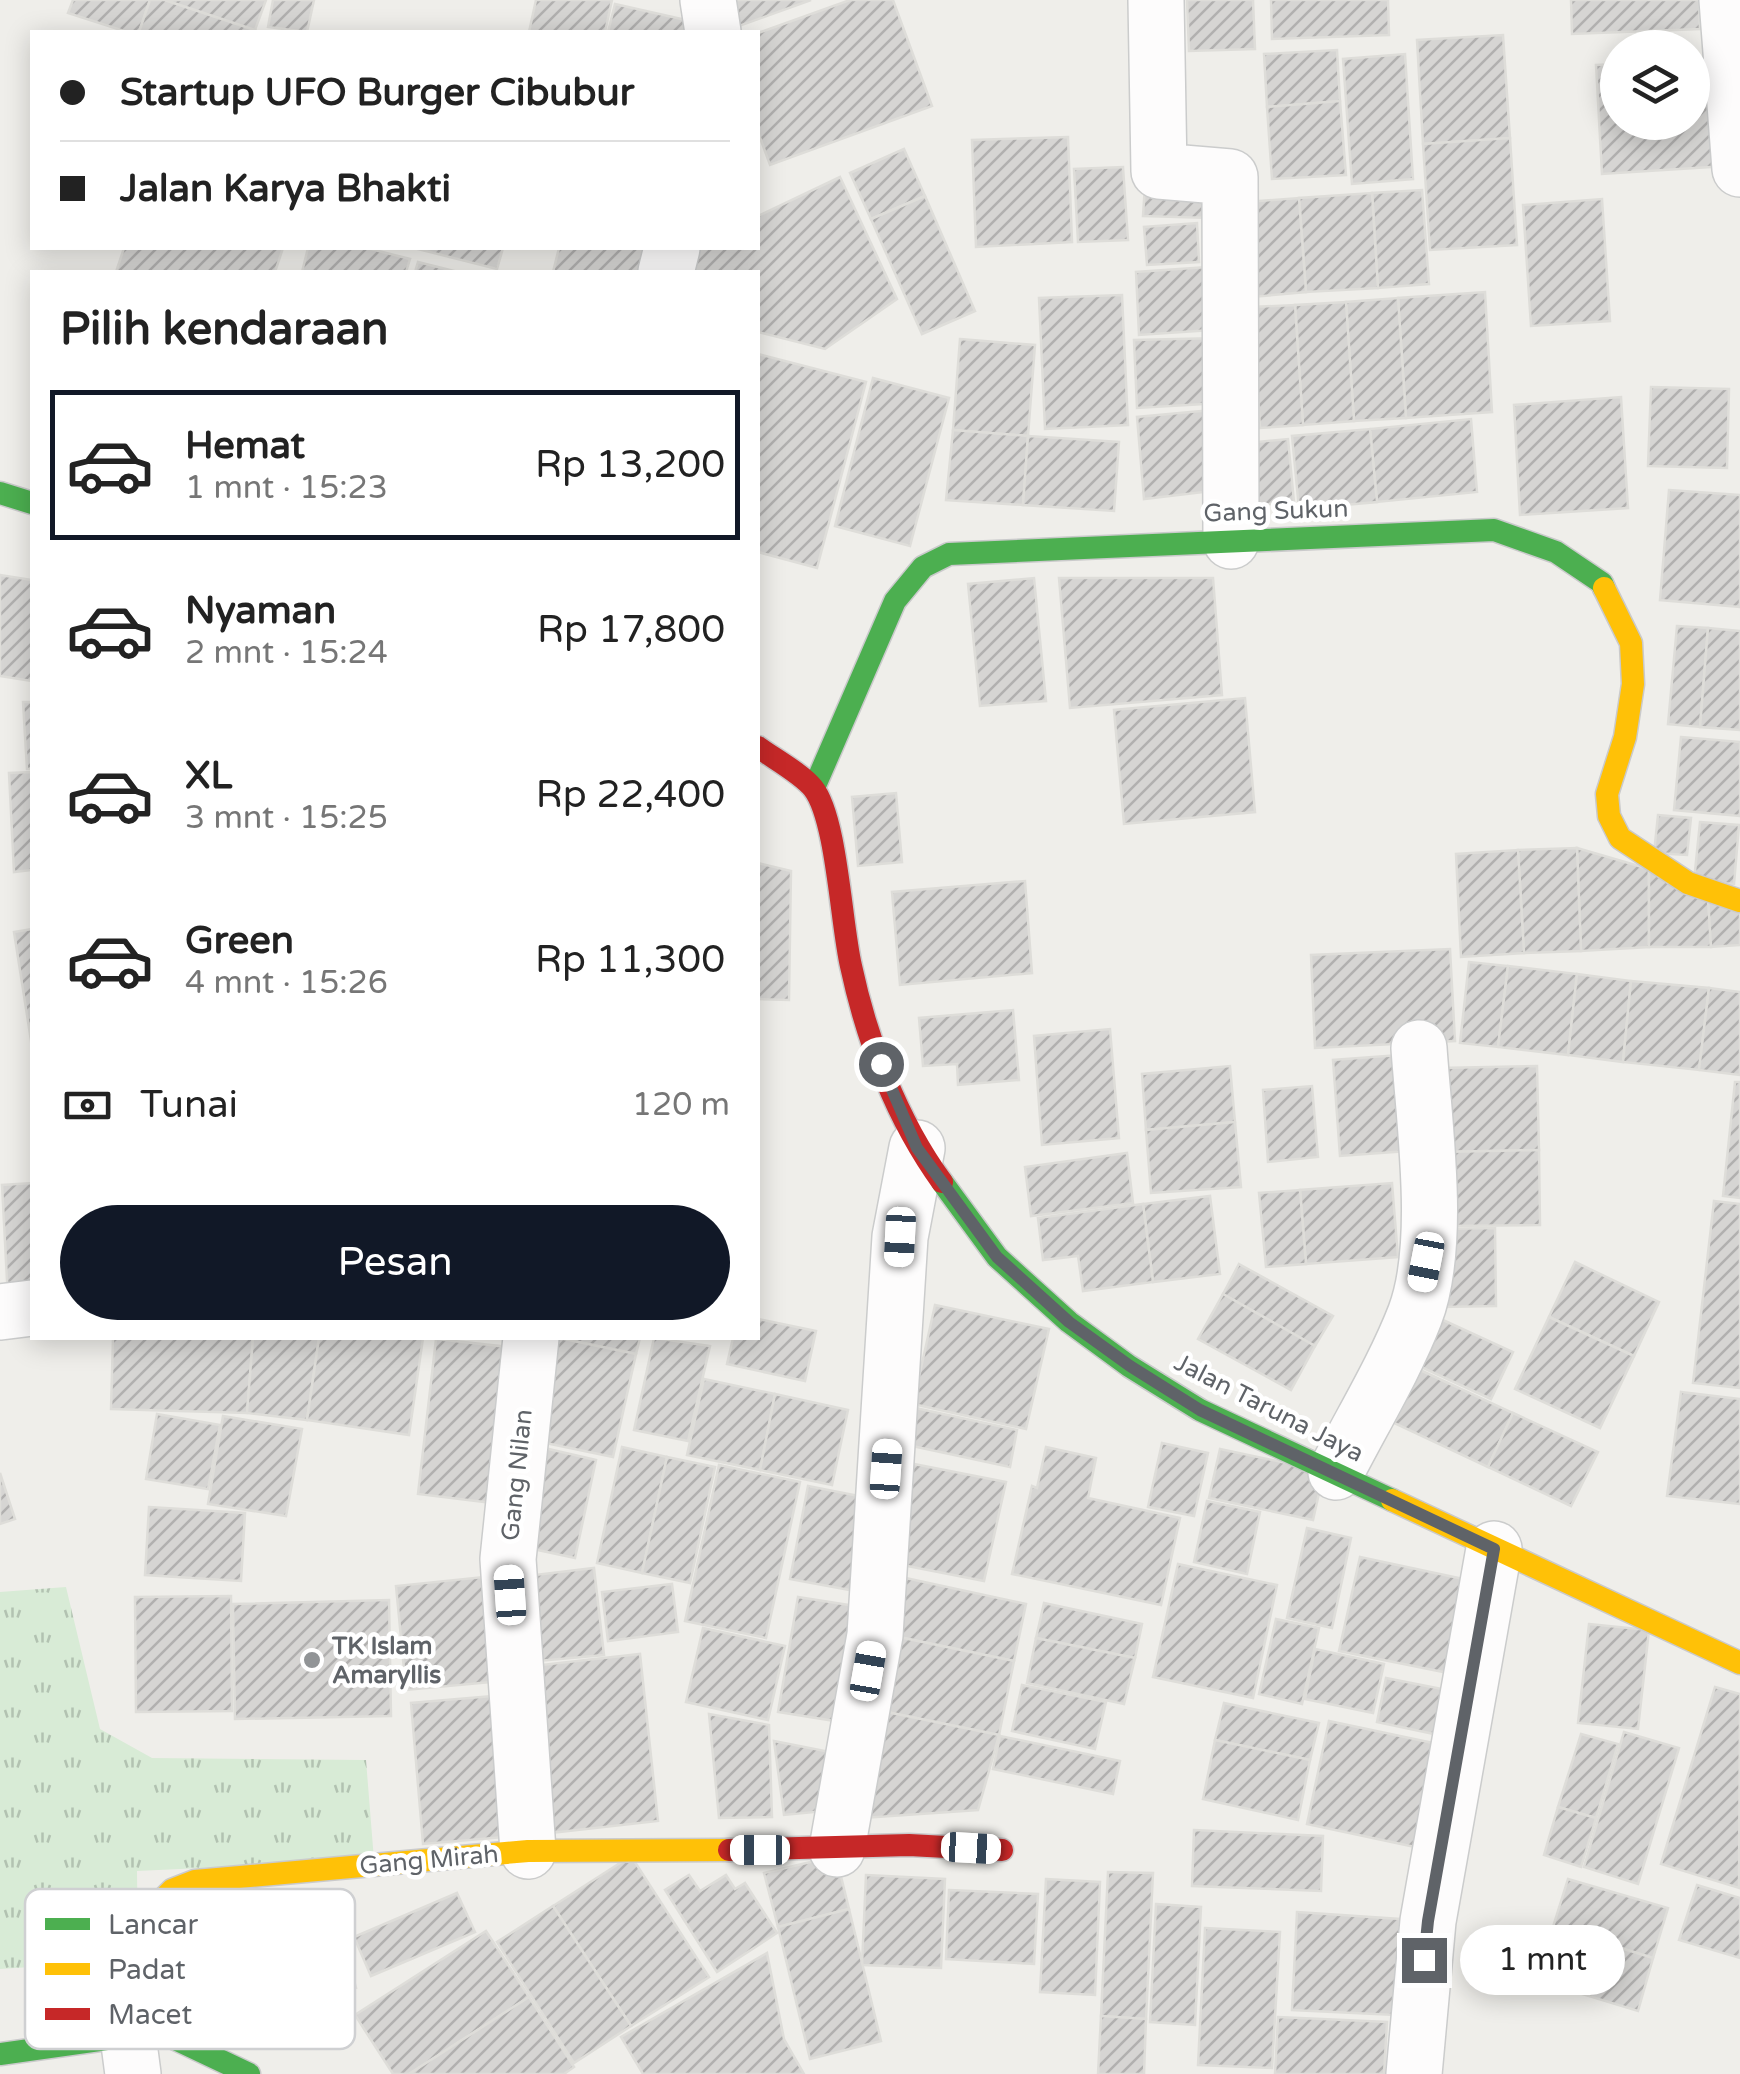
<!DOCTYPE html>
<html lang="id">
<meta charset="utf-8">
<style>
:root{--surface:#fff;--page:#f2f2f2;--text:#222;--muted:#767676;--line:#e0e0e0;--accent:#111827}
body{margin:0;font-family:"Varela Round",sans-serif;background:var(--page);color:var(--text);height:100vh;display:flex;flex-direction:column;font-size:38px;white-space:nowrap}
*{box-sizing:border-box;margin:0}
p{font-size:32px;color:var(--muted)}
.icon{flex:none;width:55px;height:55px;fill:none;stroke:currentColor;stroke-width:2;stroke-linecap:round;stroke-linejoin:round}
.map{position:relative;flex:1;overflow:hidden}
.sheet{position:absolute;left:30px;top:270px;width:730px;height:1070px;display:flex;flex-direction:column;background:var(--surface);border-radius:0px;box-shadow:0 5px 25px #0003}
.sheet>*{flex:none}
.banner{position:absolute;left:30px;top:30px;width:730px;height:220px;border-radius:0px;box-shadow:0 5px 25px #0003;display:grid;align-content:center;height:220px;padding:0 30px;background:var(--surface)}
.buttons{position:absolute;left:1600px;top:30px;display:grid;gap:20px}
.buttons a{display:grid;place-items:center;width:110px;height:110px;border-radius:50%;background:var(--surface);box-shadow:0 5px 25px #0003;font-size:50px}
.end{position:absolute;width:45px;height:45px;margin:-22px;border:12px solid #5f6368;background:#fff;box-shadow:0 0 0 5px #fff}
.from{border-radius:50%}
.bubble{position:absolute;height:70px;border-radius:35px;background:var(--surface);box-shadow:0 5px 25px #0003;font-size:32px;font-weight:600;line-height:70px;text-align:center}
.car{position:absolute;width:30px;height:60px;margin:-30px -15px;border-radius:12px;box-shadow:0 0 8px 2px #0007;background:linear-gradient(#fff 24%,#345 0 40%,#fff 0 76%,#345 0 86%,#fff 0)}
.banner b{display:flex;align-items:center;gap:35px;height:95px;font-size:38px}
.banner b+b{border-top:2px solid var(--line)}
.banner i{width:25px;height:25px;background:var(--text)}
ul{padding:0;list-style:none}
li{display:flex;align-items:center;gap:30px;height:150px;margin:0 20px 15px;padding:0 10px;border:5px solid transparent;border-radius:0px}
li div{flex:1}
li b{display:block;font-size:38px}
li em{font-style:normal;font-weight:600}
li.current{border-color:var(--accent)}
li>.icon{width:90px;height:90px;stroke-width:1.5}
h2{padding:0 30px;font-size:45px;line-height:120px}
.pay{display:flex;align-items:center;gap:25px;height:110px;padding:0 30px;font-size:38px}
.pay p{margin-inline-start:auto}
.primary-button{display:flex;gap:20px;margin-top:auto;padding:20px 30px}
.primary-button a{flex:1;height:115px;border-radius:60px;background:var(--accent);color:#fff;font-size:40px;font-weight:600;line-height:115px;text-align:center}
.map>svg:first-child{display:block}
</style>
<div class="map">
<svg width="1740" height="2074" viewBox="0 0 1740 2074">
<defs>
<pattern id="grass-tufts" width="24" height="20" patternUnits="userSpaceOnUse" patternTransform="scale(2.5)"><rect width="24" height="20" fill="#d8ebd6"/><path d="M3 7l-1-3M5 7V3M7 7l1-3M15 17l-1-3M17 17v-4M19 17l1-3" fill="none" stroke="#b2c2b1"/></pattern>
<pattern id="building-hatch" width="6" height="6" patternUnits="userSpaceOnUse" patternTransform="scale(2.5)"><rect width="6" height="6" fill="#d6d5d3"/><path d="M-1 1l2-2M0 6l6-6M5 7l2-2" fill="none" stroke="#b1b0af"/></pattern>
</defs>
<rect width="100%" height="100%" fill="#efeeea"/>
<polygon fill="url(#grass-tufts)" points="66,1587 100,1729 152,1758 366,1760 374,1860 137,1871 138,1960 0,1969 0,1592"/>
<g fill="url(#building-hatch)" stroke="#deddd9" stroke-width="2.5">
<polygon points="73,0 150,0 139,32 127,32 68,13"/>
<polygon points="150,0 165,0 255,30 254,32 139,32"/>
<polygon points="165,0 266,0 255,30"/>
<polygon points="273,0 314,0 307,32 268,27"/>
<polygon points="536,0 612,0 605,32 529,32"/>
<polygon points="718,0 811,0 728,30"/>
<polygon points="850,0 893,0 932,106 770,165 758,132 758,33"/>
<polygon points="1187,0 1253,0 1255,49 1189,51"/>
<polygon points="1271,0 1388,0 1389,35 1272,39"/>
<polygon points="1571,0 1699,0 1700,29 1572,34"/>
<polygon points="615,4 708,25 706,32 608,32"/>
<polygon points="1503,35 1510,138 1423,144 1417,40"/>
<polygon points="1337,50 1340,101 1267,107 1264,54"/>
<polygon points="1405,54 1413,179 1352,184 1343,59"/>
<polygon points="1720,57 1726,166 1602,174 1596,65 1618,64 1618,122 1692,122 1692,59"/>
<polygon points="1340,101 1346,175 1272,179 1267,107"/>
<polygon points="1068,137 1072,242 976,247 972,140"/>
<polygon points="1510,138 1517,245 1430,250 1423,144"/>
<polygon points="904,149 925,196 871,219 850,173"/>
<polygon points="1123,167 1128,240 1078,242 1074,169"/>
<polygon points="840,177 897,299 825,349 758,332 758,272 683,272 689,248 758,248 758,216"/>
<polygon points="1145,185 1211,187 1211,218 1143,216"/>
<polygon points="1422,190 1429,284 1378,288 1372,193"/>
<polygon points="1372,193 1378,288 1306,292 1299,198"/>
<polygon points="925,196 975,311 922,334 871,219"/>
<polygon points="1299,198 1306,292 1252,297 1246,202"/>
<polygon points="1602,199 1610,321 1531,326 1523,205"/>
<polygon points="1197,223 1199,262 1147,265 1144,227"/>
<polygon points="124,248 283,248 275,272 116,272"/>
<polygon points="308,248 367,248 410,259 406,272 302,272"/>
<polygon points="414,248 503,248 497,269"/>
<polygon points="559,248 657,248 651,272 553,272"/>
<polygon points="418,262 458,272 415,272"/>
<polygon points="1207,267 1211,330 1139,335 1136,272"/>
<polygon points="1485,292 1492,412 1406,418 1398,298"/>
<polygon points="1122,295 1128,425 1045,429 1039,298"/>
<polygon points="1398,298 1406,418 1354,421 1346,302"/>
<polygon points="1346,302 1354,421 1303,425 1295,305"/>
<polygon points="1295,305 1303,425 1260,428 1252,307"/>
<polygon points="1220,338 1221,403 1137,408 1134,340"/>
<polygon points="960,339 1035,345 1028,436 953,430"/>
<polygon points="758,354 866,382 817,568 758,552"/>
<polygon points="873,378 949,398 910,546 835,526"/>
<polygon points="1651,387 1729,389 1727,468 1648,466"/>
<polygon points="1621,397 1628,508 1520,515 1514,405"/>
<polygon points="1222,409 1221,490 1144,499 1137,417"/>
<polygon points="1471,419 1477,492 1377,502 1370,429"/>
<polygon points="1370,429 1377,502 1299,509 1292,436"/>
<polygon points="953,430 1028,436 1023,505 946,500"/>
<polygon points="1028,436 1119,442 1114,511 1023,505"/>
<polygon points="1288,439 1294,502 1252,506 1247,443"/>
<polygon points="1669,490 1740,495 1740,607 1660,600"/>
<polygon points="0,575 32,580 32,681 0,676"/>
<polygon points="1034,578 1046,701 980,706 968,584"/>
<polygon points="1059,578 1213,578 1222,695 1070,708"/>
<polygon points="1677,626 1708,628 1700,727 1668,724"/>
<polygon points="1708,628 1740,631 1740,730 1700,727"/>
<polygon points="1245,698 1255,812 1124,824 1114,710"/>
<polygon points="23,702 32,702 32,769 27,769"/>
<polygon points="1681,737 1740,742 1740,816 1674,810"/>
<polygon points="32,772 32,870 14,872 9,773"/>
<polygon points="896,793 902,862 858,866 852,797"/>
<polygon points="1658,815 1691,818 1687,855 1654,853"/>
<polygon points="1700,822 1739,825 1734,884 1694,881"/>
<polygon points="1577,848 1649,869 1649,947 1581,951"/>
<polygon points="1577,848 1581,951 1524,953 1518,850"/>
<polygon points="1518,850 1524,953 1461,957 1456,854"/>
<polygon points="758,863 791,871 789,1000 758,999"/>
<polygon points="1649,869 1708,896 1711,947 1649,947"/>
<polygon points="1025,881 1032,973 900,985 892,892"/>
<polygon points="1708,896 1740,909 1740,945 1711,947"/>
<polygon points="32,929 32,1047 14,932"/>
<polygon points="1450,949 1455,1041 1315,1048 1311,955"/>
<polygon points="1469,962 1508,966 1498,1047 1460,1043"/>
<polygon points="1508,966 1577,974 1568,1055 1498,1047"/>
<polygon points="1577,974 1631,981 1623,1062 1568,1055"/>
<polygon points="1631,981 1709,988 1699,1070 1623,1062"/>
<polygon points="1709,988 1740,992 1740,1075 1699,1070"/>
<polygon points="1013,1010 1019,1080 958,1085 957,1064 923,1066 919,1018"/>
<polygon points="1110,1029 1119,1138 1042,1145 1034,1036"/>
<polygon points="1399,1055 1407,1151 1340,1156 1333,1060"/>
<polygon points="1230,1066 1235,1122 1146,1130 1142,1074"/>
<polygon points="1537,1066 1539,1150 1441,1152 1440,1068"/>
<polygon points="1735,1082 1740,1082 1740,1198 1723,1196"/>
<polygon points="1312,1086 1318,1157 1268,1162 1263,1090"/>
<polygon points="1235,1122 1241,1187 1151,1193 1146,1130"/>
<polygon points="1539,1150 1540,1225 1443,1226 1441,1152"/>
<polygon points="1127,1153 1133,1203 1031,1216 1025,1167"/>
<polygon points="32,1183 32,1297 8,1299 2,1185"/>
<polygon points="1392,1183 1398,1257 1306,1264 1300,1190"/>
<polygon points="1300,1190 1306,1264 1266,1267 1259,1193"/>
<polygon points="1210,1196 1220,1274 1153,1282 1143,1204"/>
<polygon points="1714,1201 1740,1204 1740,1388 1693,1383"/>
<polygon points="1143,1204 1153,1282 1083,1291 1078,1256 1043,1260 1038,1218"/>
<polygon points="1495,1228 1496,1306 1440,1307 1439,1229"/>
<polygon points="1575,1262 1659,1302 1634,1356 1549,1317"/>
<polygon points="1239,1264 1333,1316 1315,1346 1223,1294"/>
<polygon points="1223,1294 1315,1346 1291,1390 1198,1339"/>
<polygon points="935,1305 1049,1329 1026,1429 913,1404"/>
<polygon points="1432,1315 1513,1352 1491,1399 1410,1362"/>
<polygon points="1549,1317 1634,1356 1600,1428 1515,1389"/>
<polygon points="758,1319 816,1331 805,1381 727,1364 733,1338 758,1338"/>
<polygon points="113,1338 253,1338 247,1413 111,1409"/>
<polygon points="253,1338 319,1338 307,1420 247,1413"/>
<polygon points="319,1338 423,1338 409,1435 307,1420"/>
<polygon points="559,1338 640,1338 636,1354"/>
<polygon points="559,1338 636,1354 613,1457 536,1441"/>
<polygon points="654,1338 710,1346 688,1441 634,1430"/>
<polygon points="436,1339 518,1348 501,1504 418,1494"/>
<polygon points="1420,1370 1513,1413 1488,1467 1394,1423"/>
<polygon points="704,1379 775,1394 760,1470 687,1455"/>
<polygon points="1681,1392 1740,1399 1740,1504 1667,1496"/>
<polygon points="775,1394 848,1410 832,1485 760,1470"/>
<polygon points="911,1407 1017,1430 1010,1467 903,1444"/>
<polygon points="1513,1413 1598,1452 1571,1506 1488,1467"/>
<polygon points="157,1414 220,1425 208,1489 146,1479"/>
<polygon points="223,1416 302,1429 286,1516 208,1504"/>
<polygon points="1162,1443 1208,1453 1194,1516 1148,1507"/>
<polygon points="540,1447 596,1460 575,1558 519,1546"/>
<polygon points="622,1447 667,1457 642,1573 597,1563"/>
<polygon points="1046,1447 1096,1458 1088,1498 1180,1518 1161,1605 1012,1574 1032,1486 1037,1488"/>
<polygon points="1220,1449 1324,1471 1313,1520 1209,1498"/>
<polygon points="667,1457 715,1467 690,1583 642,1573"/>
<polygon points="909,1463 1006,1482 984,1581 887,1562"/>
<polygon points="719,1465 800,1482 766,1638 685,1621"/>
<polygon points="0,1473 15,1519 0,1524"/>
<polygon points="808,1486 874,1499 855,1591 790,1579"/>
<polygon points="1207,1501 1260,1512 1247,1574 1194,1562"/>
<polygon points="149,1507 245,1513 241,1581 145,1575"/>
<polygon points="1307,1528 1351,1538 1332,1628 1287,1618"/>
<polygon points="1360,1557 1468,1580 1448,1673 1339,1651"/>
<polygon points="1178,1564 1277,1585 1253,1698 1153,1677"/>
<polygon points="594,1568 604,1655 527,1662 518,1577"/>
<polygon points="503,1575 513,1680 406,1690 396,1586"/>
<polygon points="901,1577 1026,1604 1014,1661 889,1635"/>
<polygon points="672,1584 678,1632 608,1641 602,1592"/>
<polygon points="231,1596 232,1711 136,1712 135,1597"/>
<polygon points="798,1597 862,1607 841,1722 778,1712"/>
<polygon points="389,1600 391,1716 235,1719 233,1604"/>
<polygon points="1044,1603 1142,1624 1135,1658 1036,1638"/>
<polygon points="1276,1619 1319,1628 1302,1704 1259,1694"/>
<polygon points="1589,1624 1649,1630 1638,1729 1578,1723"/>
<polygon points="703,1628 785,1646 768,1720 686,1702"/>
<polygon points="889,1635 1014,1661 999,1735 872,1709"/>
<polygon points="1036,1638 1135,1658 1124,1704 1027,1683"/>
<polygon points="1315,1649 1384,1664 1373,1713 1305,1699"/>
<polygon points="640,1654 658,1821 541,1834 532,1666"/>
<polygon points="1386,1678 1457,1692 1448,1737 1377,1722"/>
<polygon points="1022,1685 1106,1702 1095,1749 1012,1731"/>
<polygon points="1715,1687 1740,1694 1739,1888 1661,1864"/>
<polygon points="504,1695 517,1836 423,1844 411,1703"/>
<polygon points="1224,1703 1319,1723 1310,1760 1215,1740"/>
<polygon points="872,1709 999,1735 978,1810 849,1819"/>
<polygon points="709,1714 769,1725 772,1817 719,1818"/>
<polygon points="1329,1721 1452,1747 1429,1850 1307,1824"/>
<polygon points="1624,1732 1679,1748 1638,1884 1584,1867"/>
<polygon points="1581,1734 1618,1744 1596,1818 1558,1807"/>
<polygon points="1000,1736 1120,1761 1113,1794 993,1769"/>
<polygon points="1215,1740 1310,1760 1298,1820 1203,1799"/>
<polygon points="774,1741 830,1752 836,1810 784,1815"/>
<polygon points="1558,1807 1596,1818 1581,1867 1544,1855"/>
<polygon points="1194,1830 1323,1836 1321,1891 1192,1886"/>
<polygon points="631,1856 709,1977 631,2026 553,1906"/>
<polygon points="836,1856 849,1909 778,1927 764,1873"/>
<polygon points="1108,1872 1153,1873 1146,2019 1101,2016"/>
<polygon points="689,1875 700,1891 726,1875 735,1889 745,1883 777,1933 717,1972 665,1890"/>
<polygon points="866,1875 945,1879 941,1968 862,1965"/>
<polygon points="1046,1879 1100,1882 1095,1995 1040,1992"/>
<polygon points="1568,1879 1668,1908 1653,1958 1553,1927"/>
<polygon points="1697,1885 1740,1898 1740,1958 1679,1940"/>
<polygon points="949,1890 1038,1894 1034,1964 946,1959"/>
<polygon points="457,1893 475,1932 371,1976 354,1937"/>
<polygon points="249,1901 256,1927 334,1906 356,1988 243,2020 228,1967 196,1975 182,1918"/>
<polygon points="1156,1904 1201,1907 1195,2025 1150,2022"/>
<polygon points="553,1906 631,2026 574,2063 497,1942"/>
<polygon points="849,1909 881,2041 810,2059 778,1927"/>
<polygon points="1297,1912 1400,1919 1395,2015 1292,2010"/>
<polygon points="1553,1927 1653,1958 1638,2011 1536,1980"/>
<polygon points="1205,1928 1280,1932 1272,2068 1198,2065"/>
<polygon points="486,1931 529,1997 409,2074 393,2074 355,2015"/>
<polygon points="767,1953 784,2039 804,2074 643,2074 621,2037"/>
<polygon points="529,1997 574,2067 564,2074 409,2074"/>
<polygon points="1101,2016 1146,2019 1144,2074 1098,2074"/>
<polygon points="1278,2017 1387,2022 1384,2074 1275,2074"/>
</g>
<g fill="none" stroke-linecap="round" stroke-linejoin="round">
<defs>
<g id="street">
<polyline points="708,0 713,32"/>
<polyline points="1156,0 1159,171 1230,177 1231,541"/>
<polyline points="1727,0 1740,169"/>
<polyline points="666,272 672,248"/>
<polyline points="0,1312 32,1308"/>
<path d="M1336,1472C1362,1421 1395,1367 1415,1315C1442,1244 1424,1123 1419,1048"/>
<polyline points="837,1849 875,1635 900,1237 917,1148"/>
<polyline points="528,1851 508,1559 531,1338"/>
<polyline points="128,2036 133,2074"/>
<polyline points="1414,2074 1428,1921 1494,1549"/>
</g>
<g id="fast">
<polyline points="0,493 32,503"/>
<polyline points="814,788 895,601 923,567 949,554 1494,530 1556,552 1602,583 1604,588"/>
<polyline points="942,1182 997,1257 1069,1322 1129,1366 1200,1410 1392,1500"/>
<polyline points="0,2054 128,2036 169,2036 249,2074"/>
</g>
<g id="slow">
<polyline points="1604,588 1631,643 1633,684 1625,737 1607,794 1609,816 1620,838 1688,883 1740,901"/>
<polyline points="1392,1500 1740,1663"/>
<polyline points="169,2036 163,1899 172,1890 195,1881 528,1851 729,1850"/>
</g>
<g id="jam">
<path d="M758,747C773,758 802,774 813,788C837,818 841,924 851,966C867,1041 897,1120 942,1182"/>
<polyline points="729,1850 909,1845 1002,1850"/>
</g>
</defs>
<use href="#street" stroke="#cbcccc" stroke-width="58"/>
<use href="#fast" stroke="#cacacb" stroke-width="25"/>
<use href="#slow" stroke="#cacacb" stroke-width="25"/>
<use href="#jam" stroke="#cacacb" stroke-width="25"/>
<use href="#street" stroke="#fdfcfc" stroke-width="55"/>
<use href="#fast" stroke="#4caf50" stroke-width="22"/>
<use href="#slow" stroke="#ffc107" stroke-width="22"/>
<use href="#jam" stroke="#c62828" stroke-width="22"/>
</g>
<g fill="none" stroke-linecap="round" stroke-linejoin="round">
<polyline stroke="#5f6368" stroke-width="12" points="881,1064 917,1148 997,1257 1069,1322 1130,1366 1200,1410 1494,1549 1428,1921 1424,1960"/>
</g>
<circle fill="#919496" stroke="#fff" stroke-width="4" cx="312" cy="1660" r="10"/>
<g text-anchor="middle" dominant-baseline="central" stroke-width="9" stroke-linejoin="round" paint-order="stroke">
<g font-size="25" fill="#5f6368" stroke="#fff">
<text transform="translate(1276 511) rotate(-2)">Gang Sukun</text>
<text transform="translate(1269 1408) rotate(27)">Jalan Taruna Jaya</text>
<text transform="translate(517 1475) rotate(-84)">Gang Nilan</text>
<text transform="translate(429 1860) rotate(-5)">Gang Mirah</text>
</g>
<g font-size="25" font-weight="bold" fill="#5f6368" stroke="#fff" text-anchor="start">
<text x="332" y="1646">TK Islam<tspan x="332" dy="29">Amaryllis</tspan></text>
</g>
</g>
<rect x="25" y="1889" width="330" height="160" rx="15" fill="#fff" stroke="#cfd0d2" stroke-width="2.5"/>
<rect x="45" y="1918" width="45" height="12" fill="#4caf50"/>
<rect x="45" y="1963" width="45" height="12" fill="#ffc107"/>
<rect x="45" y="2008" width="45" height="12" fill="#c62828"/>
<g font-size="28" fill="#5f6368">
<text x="108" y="1934">Lancar</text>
<text x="108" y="1979">Padat</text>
<text x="108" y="2024">Macet</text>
</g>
</svg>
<div class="buttons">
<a><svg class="icon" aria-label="layers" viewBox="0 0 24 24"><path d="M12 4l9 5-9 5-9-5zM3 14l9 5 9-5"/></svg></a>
</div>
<i class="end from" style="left:881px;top:1064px"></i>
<i class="end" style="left:1424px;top:1960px"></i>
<div class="bubble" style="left:1460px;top:1925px;width:165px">1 mnt</div>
<i class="car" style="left:900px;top:1237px;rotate:183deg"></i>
<i class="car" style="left:1426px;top:1262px;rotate:191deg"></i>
<i class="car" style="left:886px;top:1469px;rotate:4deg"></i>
<i class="car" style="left:510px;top:1595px;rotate:356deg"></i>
<i class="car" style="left:868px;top:1671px;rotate:10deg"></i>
<i class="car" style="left:971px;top:1848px;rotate:93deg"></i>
<i class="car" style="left:760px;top:1850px;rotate:270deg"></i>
<div class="banner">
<b><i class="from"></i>Startup UFO Burger Cibubur</b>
<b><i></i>Jalan Karya Bhakti</b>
</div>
<section class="sheet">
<h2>Pilih kendaraan</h2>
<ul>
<li class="current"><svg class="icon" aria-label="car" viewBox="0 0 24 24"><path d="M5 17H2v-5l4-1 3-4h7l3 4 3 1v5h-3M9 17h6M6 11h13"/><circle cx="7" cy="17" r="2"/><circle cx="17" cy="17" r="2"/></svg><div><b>Hemat</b><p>1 mnt · 15:23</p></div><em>Rp 13,200</em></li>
<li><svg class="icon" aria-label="car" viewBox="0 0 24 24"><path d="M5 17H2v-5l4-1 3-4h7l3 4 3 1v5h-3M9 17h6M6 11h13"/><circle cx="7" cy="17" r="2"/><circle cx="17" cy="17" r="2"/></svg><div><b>Nyaman</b><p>2 mnt · 15:24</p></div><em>Rp 17,800</em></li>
<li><svg class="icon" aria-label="car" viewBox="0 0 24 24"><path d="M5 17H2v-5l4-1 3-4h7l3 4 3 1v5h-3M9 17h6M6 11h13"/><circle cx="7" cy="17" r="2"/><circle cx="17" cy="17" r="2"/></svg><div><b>XL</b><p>3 mnt · 15:25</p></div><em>Rp 22,400</em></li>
<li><svg class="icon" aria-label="car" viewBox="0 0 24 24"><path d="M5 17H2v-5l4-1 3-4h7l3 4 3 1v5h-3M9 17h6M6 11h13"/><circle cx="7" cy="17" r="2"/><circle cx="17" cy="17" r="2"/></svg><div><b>Green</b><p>4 mnt · 15:26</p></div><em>Rp 11,300</em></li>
</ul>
<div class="pay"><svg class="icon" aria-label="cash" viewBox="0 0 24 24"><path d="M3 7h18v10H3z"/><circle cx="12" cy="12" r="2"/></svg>Tunai<p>120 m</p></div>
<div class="primary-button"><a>Pesan</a></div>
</section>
</div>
